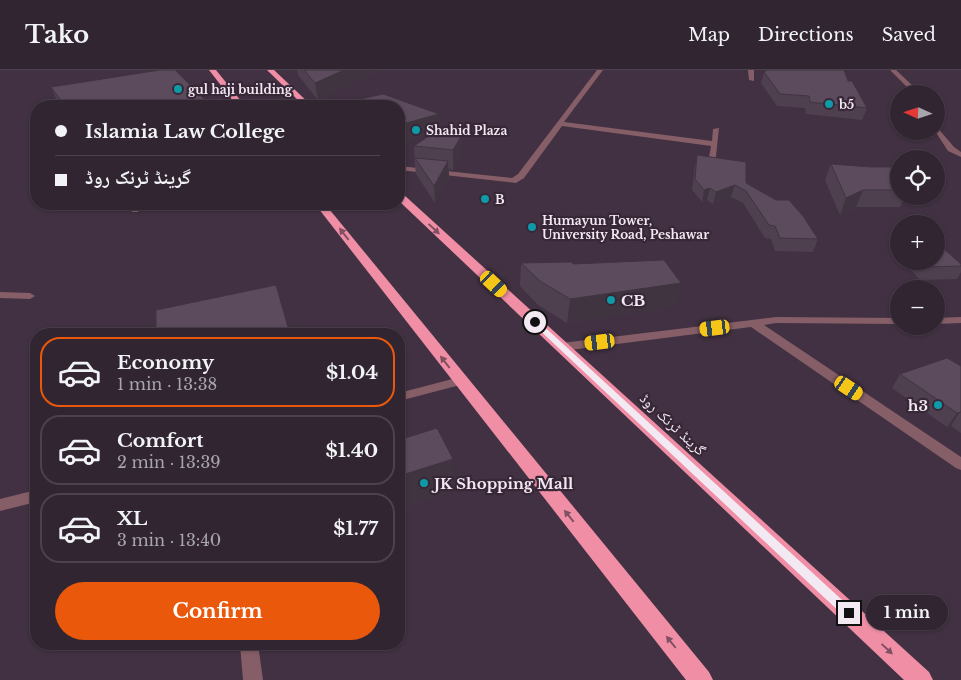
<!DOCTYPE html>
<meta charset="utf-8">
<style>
:root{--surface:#312532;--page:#3d313e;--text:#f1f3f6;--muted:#a8a5ac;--line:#4c424d;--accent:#ea580c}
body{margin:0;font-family:"Libre Baskerville","Noto Naskh Arabic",serif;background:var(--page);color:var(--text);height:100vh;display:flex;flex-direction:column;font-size:19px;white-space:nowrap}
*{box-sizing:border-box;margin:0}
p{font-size:16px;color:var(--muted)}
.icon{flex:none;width:28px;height:28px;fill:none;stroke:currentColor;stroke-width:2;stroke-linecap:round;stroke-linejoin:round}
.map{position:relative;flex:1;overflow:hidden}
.side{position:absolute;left:30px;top:258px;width:375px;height:322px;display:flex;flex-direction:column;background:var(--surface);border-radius:20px;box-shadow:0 1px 4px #0004,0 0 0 1px var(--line)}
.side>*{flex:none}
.guide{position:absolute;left:30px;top:30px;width:375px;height:110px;border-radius:20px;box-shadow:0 1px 4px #0004,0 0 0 1px var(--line);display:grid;align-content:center;height:110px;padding:0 25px;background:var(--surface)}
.needle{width:32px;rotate:273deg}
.tools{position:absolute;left:890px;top:15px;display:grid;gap:10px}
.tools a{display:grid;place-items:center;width:55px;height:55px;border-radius:50%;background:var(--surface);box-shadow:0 1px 4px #0004,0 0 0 1px var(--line);font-size:25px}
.end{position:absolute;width:22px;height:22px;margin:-11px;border:6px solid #f3e9f3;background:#111;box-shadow:0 0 0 2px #111}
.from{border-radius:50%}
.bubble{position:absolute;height:35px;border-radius:18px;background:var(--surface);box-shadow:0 1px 4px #0004,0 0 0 1px var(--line);font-size:16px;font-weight:800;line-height:35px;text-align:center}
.car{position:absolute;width:15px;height:30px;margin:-15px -8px;border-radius:6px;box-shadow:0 0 4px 1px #0007;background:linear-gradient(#f5c518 24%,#345 0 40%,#f5c518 0 76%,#345 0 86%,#f5c518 0)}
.guide b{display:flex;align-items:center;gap:18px;height:48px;font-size:19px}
.guide b+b{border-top:1px solid var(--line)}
.guide i{width:12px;height:12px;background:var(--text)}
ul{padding:9px 0 0;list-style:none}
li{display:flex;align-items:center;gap:15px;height:70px;margin:0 10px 8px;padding:0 15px;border:2px solid var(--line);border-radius:20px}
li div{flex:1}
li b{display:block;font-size:19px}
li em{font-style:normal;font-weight:800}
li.on{border-color:var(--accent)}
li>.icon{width:45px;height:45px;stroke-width:1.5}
.button{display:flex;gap:10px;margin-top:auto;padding:10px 25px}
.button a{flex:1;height:58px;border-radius:30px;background:var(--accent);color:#fff;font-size:20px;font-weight:800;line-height:58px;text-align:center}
header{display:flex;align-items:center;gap:30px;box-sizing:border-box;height:70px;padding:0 25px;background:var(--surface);border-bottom:1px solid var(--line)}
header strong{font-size:24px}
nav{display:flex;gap:28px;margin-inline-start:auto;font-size:18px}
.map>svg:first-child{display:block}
</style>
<header>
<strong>Tako</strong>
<nav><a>Map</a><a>Directions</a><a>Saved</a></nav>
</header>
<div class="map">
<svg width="961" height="610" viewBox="0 0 961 610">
<rect width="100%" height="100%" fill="#413142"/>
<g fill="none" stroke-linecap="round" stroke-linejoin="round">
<g fill="#865e67" fill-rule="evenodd">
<polygon points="597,0 603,0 564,52 712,71 713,59 719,58 715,95 708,93 711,76 562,56 524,108 516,113 399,100 399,96 512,108 518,104"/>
<polygon points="748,0 754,0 754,11 749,10"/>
<polygon points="890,0 896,0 913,16 917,24 911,24 908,18"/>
<polygon points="936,56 954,77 961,82 961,87 948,81 935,61"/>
<polygon points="133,134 141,134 138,142 132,142 131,140"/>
<polygon points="0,222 30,223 35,226 30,229 0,228"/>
<polygon points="776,247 899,248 899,254 776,253 764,255 961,387 961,400 956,398 751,257 562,281 556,277 562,273"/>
<polygon points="961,247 961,253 936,254 936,248"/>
<polygon points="460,307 466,311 464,314 399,331 399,323"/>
<polygon points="36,420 36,432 0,441 0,429"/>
<polygon points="240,574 258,574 263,610 243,610"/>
</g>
<g fill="#f08ea6" fill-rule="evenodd">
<polygon points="209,0 216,0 245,36 237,36"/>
<polygon points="267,0 274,0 312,36 304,36"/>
<polygon points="399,123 403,124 929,602 933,610 904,610 399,131"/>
<polygon points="315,134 325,134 709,602 713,610 686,610"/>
</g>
</g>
<g fill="#4f4050">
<polygon points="297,0 379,0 318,30 298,5"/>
<polygon points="764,2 848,11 867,38 862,50 806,44 805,38 777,36 761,13"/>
<polygon points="51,17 211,36 59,36"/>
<polygon points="383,24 439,44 440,62 462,65 462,84 453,100 449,99 449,107 435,133 416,104 415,96 414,76 429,65 399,74 399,36 338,36 338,34"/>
<polygon points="697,85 746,113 818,169 813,182 775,181 771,169 765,168 743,133 731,127 713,134 707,130 702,132 692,120 695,96"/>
<polygon points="831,94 899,103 899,126 905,126 900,137 856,137 840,145 825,110"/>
<polygon points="903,191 936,191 961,194 961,202 957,209 920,210"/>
<polygon points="521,193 574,194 681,213 675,237 567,253 538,235 520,216"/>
<polygon points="961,296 961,363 951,356 947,357 892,318 900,304"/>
</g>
<g fill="#403441">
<polygon points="344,0 379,0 318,30 315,13"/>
<polygon points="439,44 440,62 399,74 399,55"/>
<polygon points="462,65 462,84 453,100 453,80"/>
<polygon points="448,91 449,107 435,133 434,116"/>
<polygon points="735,115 731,127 713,134 716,122"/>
<polygon points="710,118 707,130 702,132 704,120"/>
<polygon points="863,120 856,137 840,145 846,128"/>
<polygon points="681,213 675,237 567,253 570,229"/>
<polygon points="404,323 407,355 399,358 399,324"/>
<polygon points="960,341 951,356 947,357 957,343"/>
<polygon points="453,389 454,422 399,440 399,406"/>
</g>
<g fill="#5c4b5d" stroke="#403441">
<polygon points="160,0 175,0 211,36 65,36 51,17"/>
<polygon points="304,0 344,0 315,13"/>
<polygon points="767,0 844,0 848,11 852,11 867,38 810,32 809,26 780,24 764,2"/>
<polygon points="383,24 439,44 399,55 399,36 340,36 338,34"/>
<polygon points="436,61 462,65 453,80 414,76"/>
<polygon points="697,85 746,92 746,113 776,130 789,130 803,146 818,169 780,168 775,156 769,155 746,121 735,115 716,122 710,118 704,120 695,109"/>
<polygon points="415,88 448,91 434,116"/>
<polygon points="831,94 871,97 895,97 899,103 899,120 863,120 846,128"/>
<polygon points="936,172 961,194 961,196 927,197 922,191 936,191"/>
<polygon points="664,190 681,213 570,229 540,211 521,193 571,192 574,194"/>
<polygon points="276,215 290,264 156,264 156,240"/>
<polygon points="947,288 961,296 961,342 957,343 900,304"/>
<polygon points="399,313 404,323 399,324"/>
<polygon points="437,358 453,389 399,406 399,370"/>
</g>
<defs><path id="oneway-solid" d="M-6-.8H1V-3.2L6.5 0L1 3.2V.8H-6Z" transform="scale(1.25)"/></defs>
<g fill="#815063">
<use href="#oneway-solid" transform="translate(434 159) rotate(43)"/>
<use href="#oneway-solid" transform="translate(344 164) rotate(-128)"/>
<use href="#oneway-solid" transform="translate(445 292) rotate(-128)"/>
<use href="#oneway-solid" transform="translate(569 446) rotate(-129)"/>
<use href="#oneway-solid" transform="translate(671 572) rotate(-129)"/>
<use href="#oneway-solid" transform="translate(887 579) rotate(43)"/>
</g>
<polygon fill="#f3e9f3" points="532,250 537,250 853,540 855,543 853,547 849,549 845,547 532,253"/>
<g fill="#0f9aa8" stroke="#372737" stroke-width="2">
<circle cx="178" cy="19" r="5"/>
<circle cx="829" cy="34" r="5"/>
<circle cx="416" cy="60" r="5"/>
<circle cx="485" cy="129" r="5"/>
<circle cx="532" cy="157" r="5"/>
<circle cx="611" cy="230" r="5"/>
<circle cx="938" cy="335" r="5"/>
<circle cx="424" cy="413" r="5"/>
</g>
<g text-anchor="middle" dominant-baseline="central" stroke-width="4.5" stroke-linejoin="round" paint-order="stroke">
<g font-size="12" font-weight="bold" fill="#f3e9f3" stroke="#372737" text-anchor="start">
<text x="188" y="19">gul haji building</text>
<text x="839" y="34">b5</text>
<text x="426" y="60">Shahid Plaza</text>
<text x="495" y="129">B</text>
<text x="542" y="150">Humayun Tower,<tspan x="542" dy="14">University Road, Peshawar</tspan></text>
</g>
<g font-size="15" font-weight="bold" fill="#f3e9f3" stroke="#372737" text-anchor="start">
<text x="621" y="230">CB</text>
<text x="928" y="335" text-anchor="end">h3</text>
<text x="434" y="413">JK Shopping Mall</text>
</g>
<g font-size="15" fill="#f3e9f3" stroke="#372737">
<text transform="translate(673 354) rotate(43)">گرینڈ ٹرنک روڈ</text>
</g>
</g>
</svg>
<div class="tools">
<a><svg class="needle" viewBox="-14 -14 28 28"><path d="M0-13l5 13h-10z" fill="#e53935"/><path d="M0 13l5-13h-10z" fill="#a8a5ac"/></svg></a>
<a><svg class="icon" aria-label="locate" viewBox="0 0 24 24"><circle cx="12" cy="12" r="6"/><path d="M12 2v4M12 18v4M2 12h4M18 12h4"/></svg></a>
<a>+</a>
<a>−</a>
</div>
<i class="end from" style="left:535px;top:252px"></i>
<i class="end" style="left:849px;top:543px"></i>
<div class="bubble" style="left:866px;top:525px;width:82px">1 min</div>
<i class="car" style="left:494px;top:214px;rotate:133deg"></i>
<i class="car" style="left:715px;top:258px;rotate:263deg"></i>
<i class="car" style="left:600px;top:272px;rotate:263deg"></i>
<i class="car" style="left:849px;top:318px;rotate:124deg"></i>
<div class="guide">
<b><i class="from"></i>Islamia Law College</b>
<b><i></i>گرینڈ ٹرنک روڈ</b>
</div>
<section class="side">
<ul>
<li class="on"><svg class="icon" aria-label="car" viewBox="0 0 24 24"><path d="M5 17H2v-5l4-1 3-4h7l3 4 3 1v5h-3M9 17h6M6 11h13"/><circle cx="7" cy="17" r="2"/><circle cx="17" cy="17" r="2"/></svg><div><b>Economy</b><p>1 min · 13:38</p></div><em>$1.04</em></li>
<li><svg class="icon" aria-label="car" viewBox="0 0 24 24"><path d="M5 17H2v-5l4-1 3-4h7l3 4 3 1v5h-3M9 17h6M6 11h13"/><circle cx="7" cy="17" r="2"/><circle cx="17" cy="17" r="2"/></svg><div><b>Comfort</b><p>2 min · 13:39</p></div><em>$1.40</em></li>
<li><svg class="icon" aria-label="car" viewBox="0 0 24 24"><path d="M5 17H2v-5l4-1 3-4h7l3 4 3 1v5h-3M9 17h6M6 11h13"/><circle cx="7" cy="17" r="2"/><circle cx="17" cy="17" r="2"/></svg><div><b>XL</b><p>3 min · 13:40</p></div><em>$1.77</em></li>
</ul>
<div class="button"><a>Confirm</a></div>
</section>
</div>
